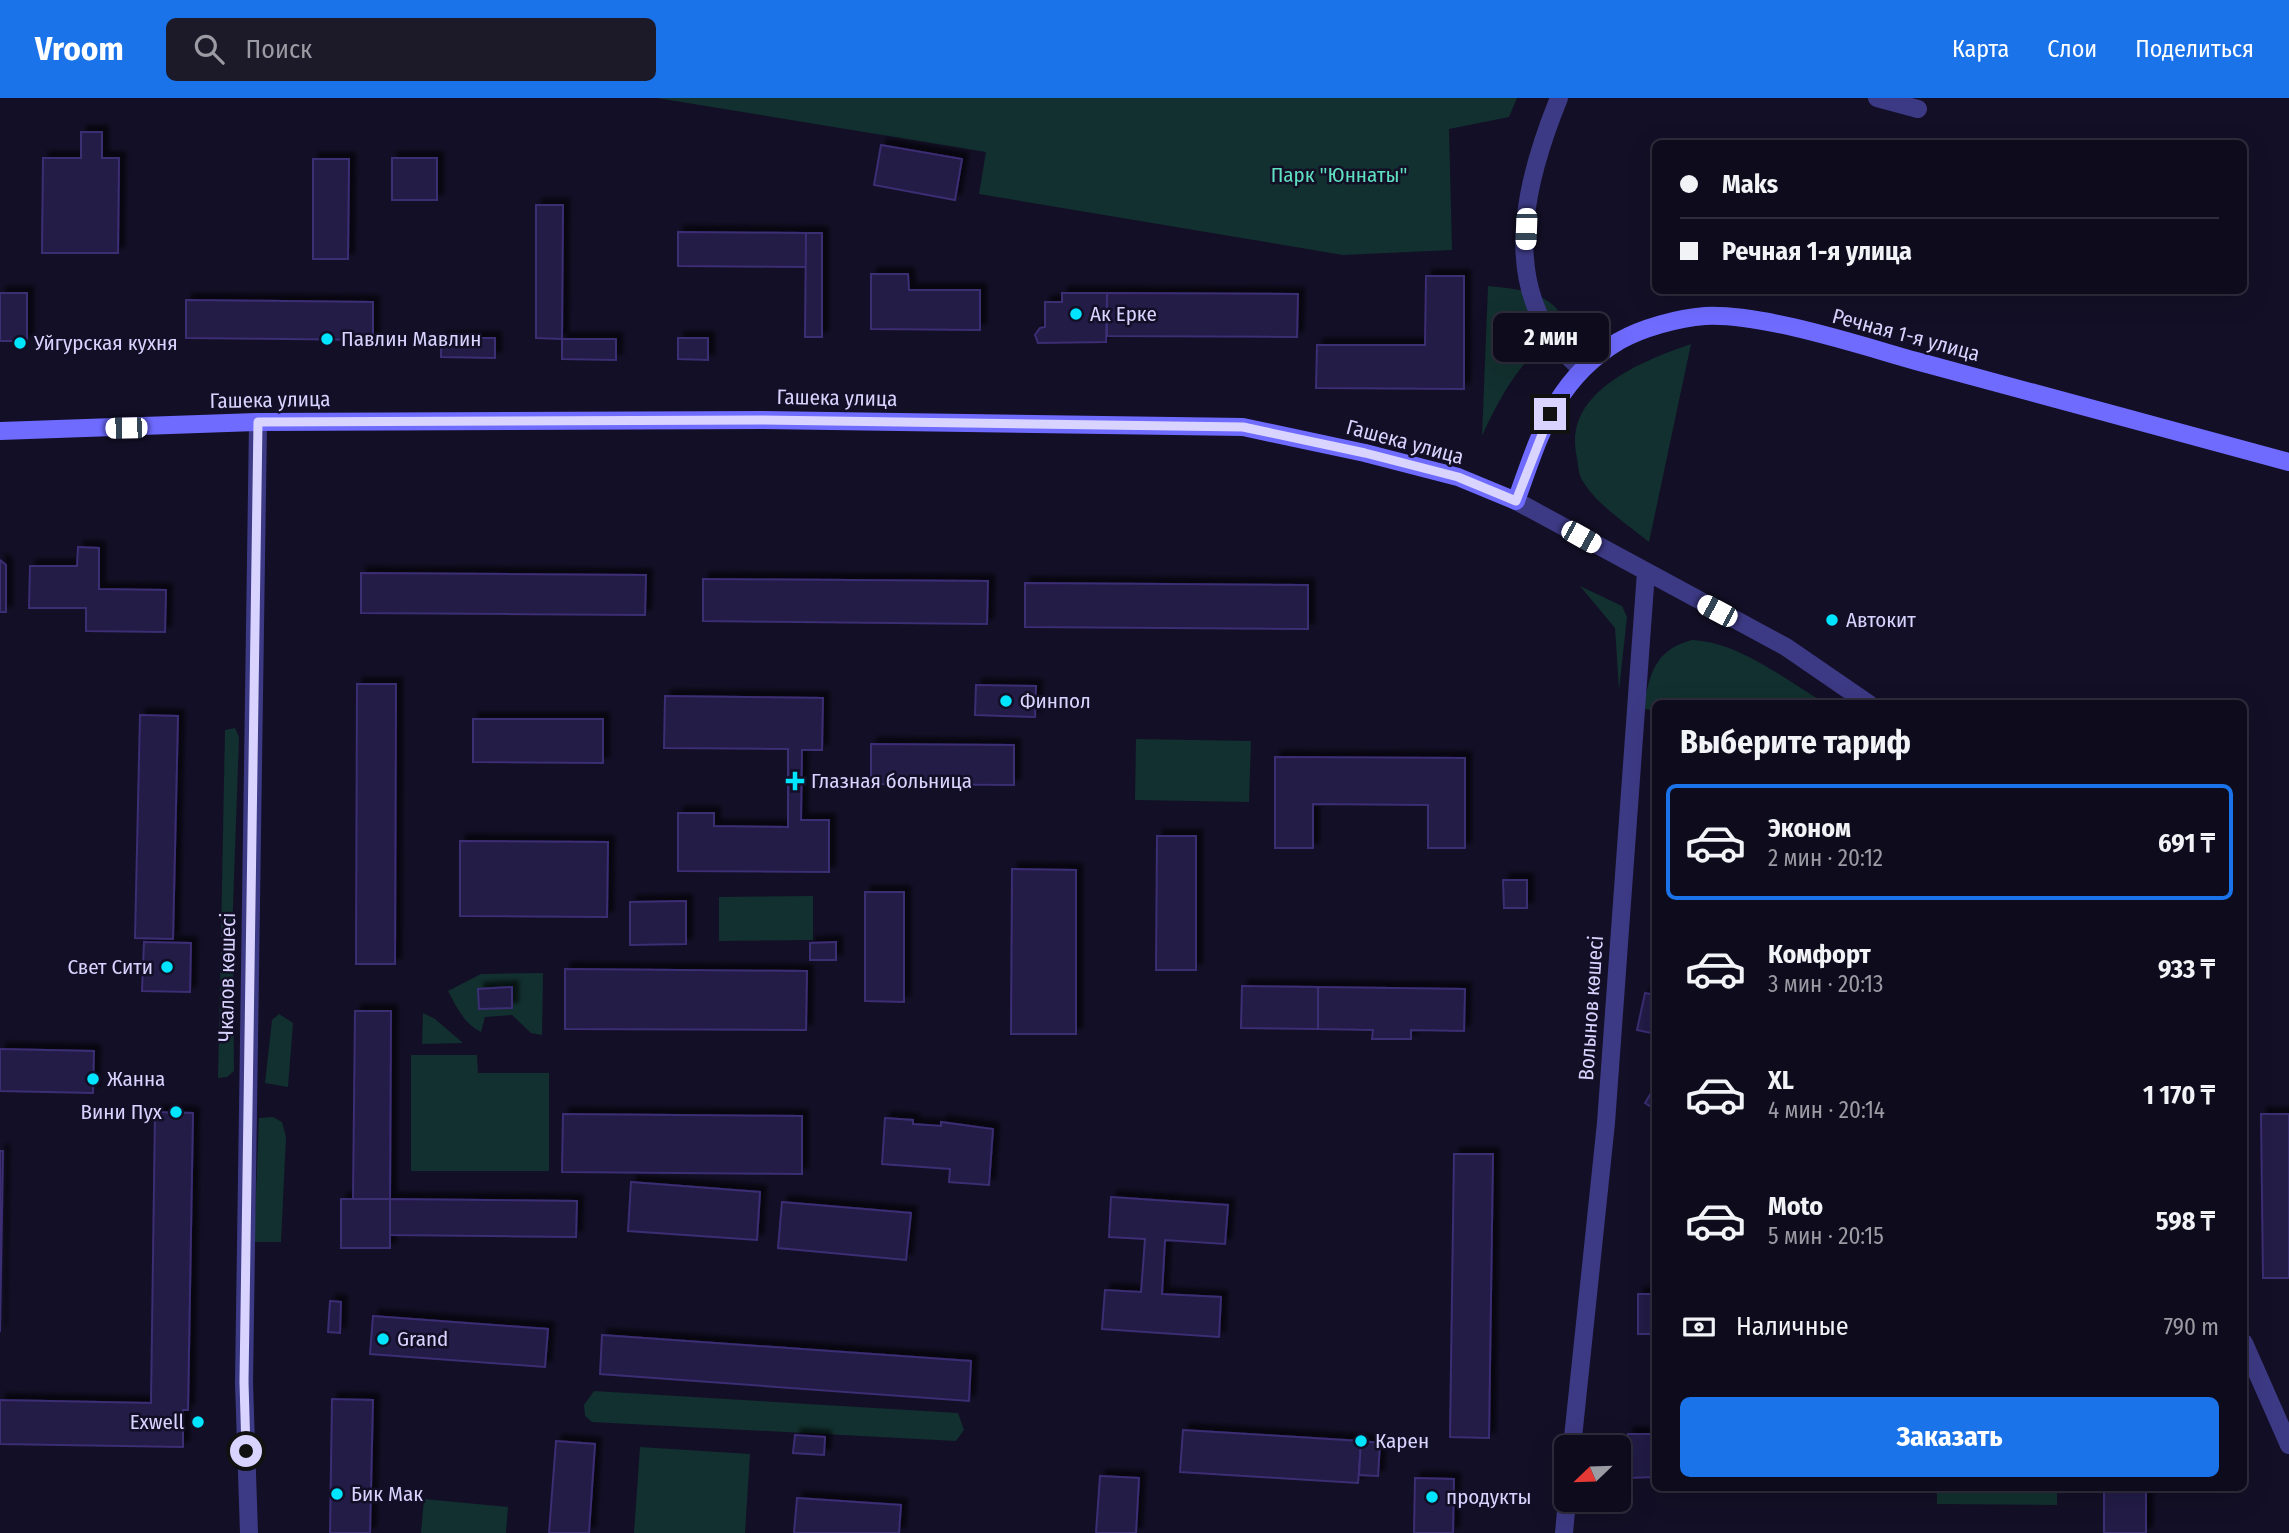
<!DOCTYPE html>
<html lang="ru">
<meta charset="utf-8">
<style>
:root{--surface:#0e0b1c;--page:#1c1929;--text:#f1f3f6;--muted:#9b9ba3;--line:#2e2b3b;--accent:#1a73e8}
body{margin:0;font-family:"Fira Sans Condensed",sans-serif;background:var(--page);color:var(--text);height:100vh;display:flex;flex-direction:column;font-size:26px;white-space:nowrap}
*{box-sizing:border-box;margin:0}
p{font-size:23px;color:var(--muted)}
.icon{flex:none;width:38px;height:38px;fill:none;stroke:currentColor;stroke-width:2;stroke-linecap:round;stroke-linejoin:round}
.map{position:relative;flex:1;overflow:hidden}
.details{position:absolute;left:1652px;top:602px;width:595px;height:791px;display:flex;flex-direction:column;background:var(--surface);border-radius:10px;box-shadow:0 7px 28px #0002,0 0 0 2px var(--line)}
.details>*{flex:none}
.hud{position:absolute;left:1652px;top:42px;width:595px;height:154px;border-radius:10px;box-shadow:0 7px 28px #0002,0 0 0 2px var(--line);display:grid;align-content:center;height:154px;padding:0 28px;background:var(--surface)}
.needle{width:46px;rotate:247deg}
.fabs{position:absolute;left:1554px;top:1337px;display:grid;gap:14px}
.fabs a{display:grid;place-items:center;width:77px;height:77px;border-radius:10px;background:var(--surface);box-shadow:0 7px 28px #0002,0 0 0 2px var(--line);font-size:35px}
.end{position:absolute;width:32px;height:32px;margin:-16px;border:9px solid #d9d4ff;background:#111;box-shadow:0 0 0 4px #111}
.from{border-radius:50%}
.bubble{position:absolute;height:49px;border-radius:10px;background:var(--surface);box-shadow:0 7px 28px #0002,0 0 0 2px var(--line);font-size:23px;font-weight:700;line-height:49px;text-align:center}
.car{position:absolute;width:21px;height:42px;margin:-21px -10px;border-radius:9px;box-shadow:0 0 5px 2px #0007;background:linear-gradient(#fff 24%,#345 0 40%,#fff 0 76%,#345 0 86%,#fff 0)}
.hud b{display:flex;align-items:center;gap:24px;height:66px;font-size:26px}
.hud b+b{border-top:2px solid var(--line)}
.hud i{width:18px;height:18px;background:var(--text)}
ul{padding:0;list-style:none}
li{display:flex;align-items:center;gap:21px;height:116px;margin:0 14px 10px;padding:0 14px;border:4px solid transparent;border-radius:10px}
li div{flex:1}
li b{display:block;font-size:26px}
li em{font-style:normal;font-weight:700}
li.on{border-color:var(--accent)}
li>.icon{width:63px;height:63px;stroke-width:1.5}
h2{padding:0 28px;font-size:32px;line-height:84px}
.pay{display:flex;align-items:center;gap:18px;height:77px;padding:0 28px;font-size:26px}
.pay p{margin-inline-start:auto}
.button{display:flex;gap:14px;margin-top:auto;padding:14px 28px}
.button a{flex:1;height:80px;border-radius:10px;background:var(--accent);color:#fff;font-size:28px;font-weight:700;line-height:80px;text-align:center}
header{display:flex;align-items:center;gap:42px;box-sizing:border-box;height:98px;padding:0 35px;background:var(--accent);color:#fff}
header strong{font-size:33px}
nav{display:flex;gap:38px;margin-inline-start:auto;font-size:24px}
.search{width:490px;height:63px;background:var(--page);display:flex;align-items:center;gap:18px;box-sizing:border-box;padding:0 24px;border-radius:10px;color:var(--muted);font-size:26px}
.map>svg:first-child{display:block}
</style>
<header>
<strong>Vroom</strong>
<div class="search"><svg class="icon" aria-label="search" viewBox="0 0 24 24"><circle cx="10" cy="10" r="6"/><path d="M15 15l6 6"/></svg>Поиск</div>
<nav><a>Карта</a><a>Слои</a><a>Поделиться</a></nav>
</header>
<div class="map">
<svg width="2289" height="1435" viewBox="0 0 2289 1435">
<defs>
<filter id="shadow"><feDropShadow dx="6" dy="-6" stdDeviation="2" flood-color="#0009"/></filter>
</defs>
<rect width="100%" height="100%" fill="#130f26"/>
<g fill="#12302f">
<polygon points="657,0 1517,0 1509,19 1449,31 1452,152 1343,157 979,96 986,54"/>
<path d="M1488,188C1518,191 1554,194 1565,225C1524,260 1504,289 1482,338Z"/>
<path d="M1691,246L1649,444C1627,426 1597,407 1582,382C1578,375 1578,363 1576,355C1565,292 1645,262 1691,246Z"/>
<polygon points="1580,488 1622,508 1627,519 1619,592 1615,530"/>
<path d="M1692,542C1738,544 1781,579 1820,602L1815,606H1656L1655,612L1643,611C1650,576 1654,552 1692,542Z"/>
<polygon points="235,630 239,639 232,837 227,842 221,839 225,632"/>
<polygon points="1136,641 1251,643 1249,704 1135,702"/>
<polygon points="813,798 813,842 719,843 719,799"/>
<polygon points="221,851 233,858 234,973 227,979 218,980"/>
<path d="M543,875L542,937L531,935L512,917L485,919L481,934C464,926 456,908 448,893L481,876Z"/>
<polygon points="423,915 435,921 463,945 422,946"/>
<polygon points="279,916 293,925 288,989 265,985 272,922"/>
<polygon points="411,957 477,957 478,975 549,975 549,1073 411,1073"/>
<polygon points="273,1019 282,1024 286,1039 281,1144 254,1144 259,1020"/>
<polygon points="594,1293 958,1315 964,1332 956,1343 592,1324 585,1318 584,1307"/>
<polygon points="640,1349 750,1356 745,1435 634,1435"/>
<polygon points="1937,1390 2057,1390 2057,1407 1937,1406"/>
<polygon points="424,1401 508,1409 506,1435 421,1435"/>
</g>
<g fill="#241b47" stroke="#3b2d73" stroke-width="2" filter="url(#shadow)">
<polygon points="81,34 102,34 102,60 119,60 118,155 42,155 43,60 81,60"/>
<polygon points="881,47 962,61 955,102 874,87"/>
<rect x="392" y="60" width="45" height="42"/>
<polygon points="313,61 349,61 348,161 313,161"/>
<polygon points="536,107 563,107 562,241 536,240"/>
<polygon points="678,134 806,135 806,169 678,168"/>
<polygon points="806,135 822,135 822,239 805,239"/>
<polygon points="871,176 908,176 909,192 980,192 980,232 871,231"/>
<polygon points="1426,178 1464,178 1464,291 1316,290 1317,247 1425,247"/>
<rect x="0" y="195" width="27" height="48"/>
<polygon points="1062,195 1107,195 1106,244 1038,245 1035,237 1040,230 1045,229 1045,204 1062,204"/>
<polygon points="1107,195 1298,196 1297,239 1107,238"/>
<polygon points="186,202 373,204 373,242 186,240"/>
<polygon points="441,240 495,240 495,260 441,259"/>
<polygon points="678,240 708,240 708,262 678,261"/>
<polygon points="562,241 616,241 616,262 562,261"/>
<polygon points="78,449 99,450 99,491 166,492 165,534 86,533 86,510 29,510 30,468 77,468"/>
<polygon points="0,462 6,467 6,514 0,514"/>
<polygon points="361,475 646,477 645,517 361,515"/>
<polygon points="703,481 988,483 987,526 703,523"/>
<polygon points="1025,485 1308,487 1308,531 1025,529"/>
<polygon points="357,586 396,586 395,866 356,866"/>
<polygon points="976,587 1036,588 1035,619 975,617"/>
<polygon points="665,598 823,600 822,652 802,652 801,722 829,722 829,774 678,773 678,715 714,715 714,728 788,729 788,651 664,650"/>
<polygon points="140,617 178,618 173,841 135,840"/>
<polygon points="473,621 603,621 603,665 473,664"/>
<polygon points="871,646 1014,647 1014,687 871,686"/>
<polygon points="1275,659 1465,660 1465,750 1428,750 1428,707 1313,706 1313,750 1275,750"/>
<polygon points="1157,738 1196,738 1196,872 1156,872"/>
<polygon points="460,743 608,744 607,819 460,818"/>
<polygon points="1012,771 1076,772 1076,936 1011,936"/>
<polygon points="1503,782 1527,782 1527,810 1504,810"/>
<polygon points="865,794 904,794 904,904 865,903"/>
<polygon points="686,803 686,846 630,847 630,804"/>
<polygon points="144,844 191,845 190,894 142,893"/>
<polygon points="836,844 836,862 810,862 810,845"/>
<polygon points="565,871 807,873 806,932 565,931"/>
<polygon points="1242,888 1318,889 1318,931 1241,930"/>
<polygon points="512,889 512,910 479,911 478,891"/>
<polygon points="1318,889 1465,891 1464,933 1411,932 1411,941 1372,941 1373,932 1318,931"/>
<polygon points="1645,895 1656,897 1656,936 1637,932"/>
<polygon points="355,913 391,913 390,1101 353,1101"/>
<polygon points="0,951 94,953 93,995 0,993"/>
<polygon points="1656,987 1656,1012 1645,1005"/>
<polygon points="155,1014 193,1015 188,1312 183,1312 183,1349 0,1346 0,1302 151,1305"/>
<polygon points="563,1016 802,1018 802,1076 562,1074"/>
<polygon points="2261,1016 2289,1016 2289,1180 2263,1180"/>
<polygon points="885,1020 913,1022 913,1026 941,1028 941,1024 993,1031 989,1087 949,1084 950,1071 882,1066"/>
<polygon points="0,1053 3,1053 0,1234"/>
<polygon points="1454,1056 1493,1056 1489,1340 1450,1339"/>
<polygon points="631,1084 760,1094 757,1142 628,1133"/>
<polygon points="1111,1099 1228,1107 1225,1146 1165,1142 1162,1196 1221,1199 1219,1239 1102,1231 1105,1192 1141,1194 1145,1141 1109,1139"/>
<rect x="341" y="1101" width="49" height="49"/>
<polygon points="390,1101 577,1103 576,1139 390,1137"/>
<polygon points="782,1104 911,1115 906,1162 778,1150"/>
<rect x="1638" y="1196" width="18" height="40"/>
<polygon points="330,1203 341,1204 340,1235 328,1234"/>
<polygon points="373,1218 548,1231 545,1269 370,1256"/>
<polygon points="602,1237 971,1263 969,1303 600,1276"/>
<polygon points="332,1301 373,1302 370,1435 330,1435"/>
<polygon points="1183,1332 1361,1343 1358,1385 1180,1374"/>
<polygon points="1628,1336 1656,1336 1656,1379 1628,1380"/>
<polygon points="795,1337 825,1339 824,1357 793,1355"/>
<polygon points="556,1343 595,1346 589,1435 549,1435"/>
<polygon points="1361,1343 1380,1345 1378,1378 1359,1377"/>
<polygon points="1100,1378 1139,1380 1136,1435 1096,1435"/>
<polygon points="1415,1380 1454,1381 1453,1435 1414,1435"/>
<polygon points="1817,1390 1875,1390 1875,1392 1817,1393"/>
<rect x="2104" y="1390" width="42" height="45"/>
<polygon points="797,1400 901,1407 899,1435 794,1435"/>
</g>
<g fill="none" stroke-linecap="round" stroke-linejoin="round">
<g stroke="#3d3a85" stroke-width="18">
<path d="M1559,0C1528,76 1501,173 1556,245C1563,255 1573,263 1582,272"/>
<polyline points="1877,0 1918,11"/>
</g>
<g stroke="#3d3a85" stroke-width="18">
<polyline points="1516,403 1786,549 1869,606"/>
<polyline points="2244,1245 2289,1347"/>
<polyline points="1572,1349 1606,1025 1646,474"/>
<polyline points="249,1435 244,1285 258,324"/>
<polyline points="1564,1435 1567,1402"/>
</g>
<path stroke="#6f6bff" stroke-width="18" d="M0,333L258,324L763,322L1243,329L1365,355L1458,379L1516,403C1540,337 1554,282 1619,243C1642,230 1678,220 1705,218C1762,215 1859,247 1916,263C2041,296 2165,330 2289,364"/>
</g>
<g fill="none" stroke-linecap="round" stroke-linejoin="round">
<polyline stroke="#d9d4ff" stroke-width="9" points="246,1353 244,1284 258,324 763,322 1243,329 1365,355 1458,379 1516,403 1550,316"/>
</g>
<g fill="#00e5ff" stroke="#130f26" stroke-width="2.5">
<circle cx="1076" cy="216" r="7"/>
<circle cx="327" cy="241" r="7"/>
<circle cx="20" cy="245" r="7"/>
<circle cx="1832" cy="522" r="7"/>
<circle cx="1006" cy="603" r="7"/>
<path d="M791.5 672.5h7v7h7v7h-7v7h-7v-7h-7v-7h7z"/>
<circle cx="167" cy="869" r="7"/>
<circle cx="93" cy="981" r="7"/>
<circle cx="176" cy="1014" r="7"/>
<circle cx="383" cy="1241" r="7"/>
<circle cx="198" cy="1324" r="7"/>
<circle cx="1361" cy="1343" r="7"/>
<circle cx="337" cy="1396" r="7"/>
<circle cx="1432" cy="1399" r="7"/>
</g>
<g text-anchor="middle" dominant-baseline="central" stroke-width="5" stroke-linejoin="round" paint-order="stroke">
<g font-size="21" fill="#5fe0c0" stroke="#130f26">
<text x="1339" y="77">Парк "Юннаты"</text>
</g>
<g font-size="21" fill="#d9d4ff" stroke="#130f26" text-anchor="start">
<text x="1090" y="216">Ак Ерке</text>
<text x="341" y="241">Павлин Мавлин</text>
<text x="34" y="245">Уйгурская кухня</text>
<text x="1846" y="522">Автокит</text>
<text x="1020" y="603">Финпол</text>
<text x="811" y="683">Глазная больница</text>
<text x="153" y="869" text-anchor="end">Свет Сити</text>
<text x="107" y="981">Жанна</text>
<text x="162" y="1014" text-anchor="end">Вини Пух</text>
<text x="397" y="1241">Grand</text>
<text x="184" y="1324" text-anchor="end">Exwell</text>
<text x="1375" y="1343">Карен</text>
<text x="351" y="1396">Бик Мак</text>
<text x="1446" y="1399">продукты</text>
</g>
<g font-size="21" fill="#d9d4ff" stroke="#130f26">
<text transform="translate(1906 237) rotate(15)">Речная 1-я улица</text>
<text transform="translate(837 300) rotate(1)">Гашека улица</text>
<text transform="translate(270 302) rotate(-1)">Гашека улица</text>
<text transform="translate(1405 344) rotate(15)">Гашека улица</text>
<text transform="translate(227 879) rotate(-89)">Чкалов көшесі</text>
<text transform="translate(1591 910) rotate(-86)">Волынов көшесі</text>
</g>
</g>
</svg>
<div class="fabs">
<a><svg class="needle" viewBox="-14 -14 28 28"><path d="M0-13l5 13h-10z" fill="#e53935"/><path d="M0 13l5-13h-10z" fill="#9b9ba3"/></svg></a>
</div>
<i class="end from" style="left:246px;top:1353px"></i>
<i class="end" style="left:1550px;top:316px"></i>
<div class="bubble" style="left:1493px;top:215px;width:116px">2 мин</div>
<i class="car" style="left:1526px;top:131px;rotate:182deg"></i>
<i class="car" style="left:126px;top:330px;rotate:269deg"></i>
<i class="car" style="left:1581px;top:439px;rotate:119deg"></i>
<i class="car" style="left:1717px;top:513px;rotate:298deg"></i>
<div class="hud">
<b><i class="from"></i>Maks</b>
<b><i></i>Речная 1-я улица</b>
</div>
<section class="details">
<h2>Выберите тариф</h2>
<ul>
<li class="on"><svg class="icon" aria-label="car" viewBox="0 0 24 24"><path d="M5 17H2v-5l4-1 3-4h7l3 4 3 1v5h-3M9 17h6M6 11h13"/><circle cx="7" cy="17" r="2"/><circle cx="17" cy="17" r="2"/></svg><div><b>Эконом</b><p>2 мин · 20:12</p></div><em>691 ₸</em></li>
<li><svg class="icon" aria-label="car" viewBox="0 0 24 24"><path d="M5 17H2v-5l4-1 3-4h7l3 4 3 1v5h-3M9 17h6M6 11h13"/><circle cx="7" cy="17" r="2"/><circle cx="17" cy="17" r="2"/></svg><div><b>Комфорт</b><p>3 мин · 20:13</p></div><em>933 ₸</em></li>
<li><svg class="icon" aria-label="car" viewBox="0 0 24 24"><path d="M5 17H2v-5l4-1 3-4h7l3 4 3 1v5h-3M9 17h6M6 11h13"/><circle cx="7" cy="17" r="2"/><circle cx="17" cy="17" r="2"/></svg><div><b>XL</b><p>4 мин · 20:14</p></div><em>1 170 ₸</em></li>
<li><svg class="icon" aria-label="car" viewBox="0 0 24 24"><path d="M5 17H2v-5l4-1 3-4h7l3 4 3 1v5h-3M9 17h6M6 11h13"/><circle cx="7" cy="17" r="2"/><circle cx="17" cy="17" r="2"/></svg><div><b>Moto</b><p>5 мин · 20:15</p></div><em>598 ₸</em></li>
</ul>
<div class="pay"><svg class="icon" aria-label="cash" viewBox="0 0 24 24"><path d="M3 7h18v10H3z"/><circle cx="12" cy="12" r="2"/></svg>Наличные<p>790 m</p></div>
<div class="button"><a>Заказать</a></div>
</section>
</div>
